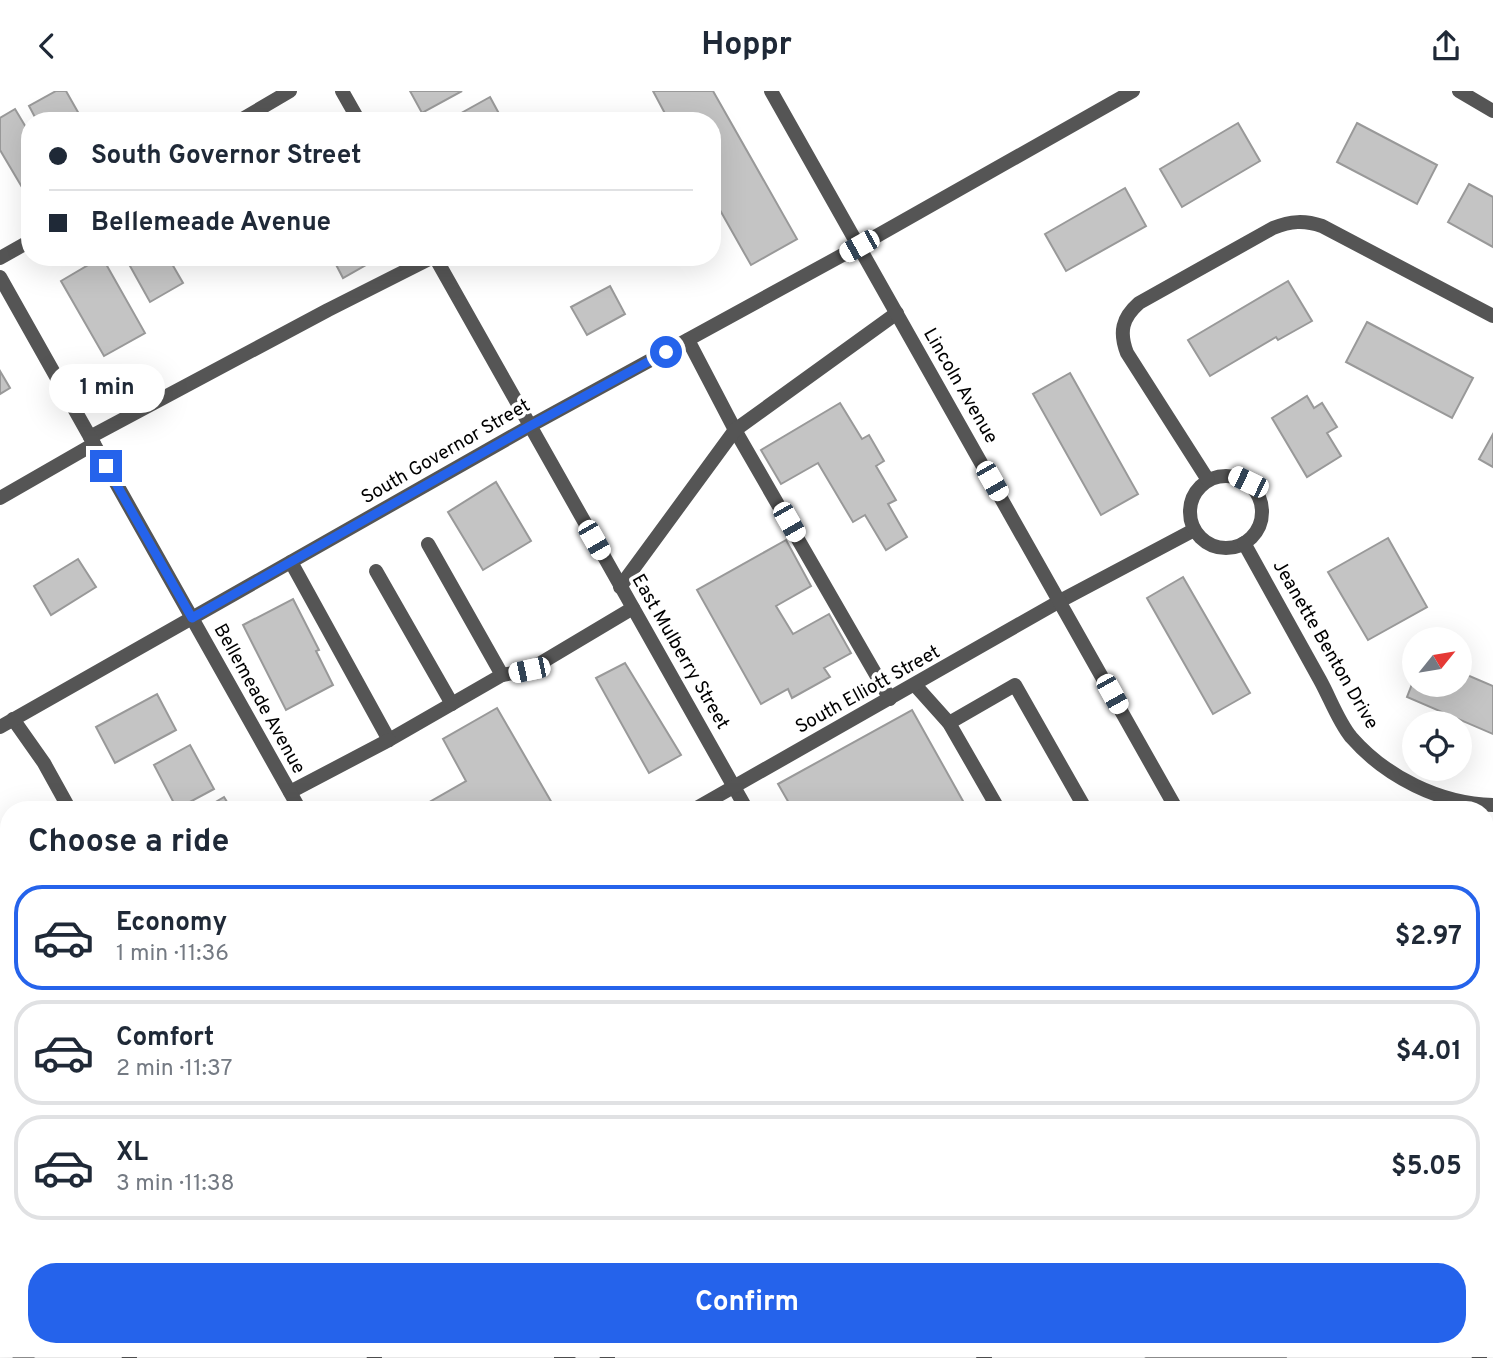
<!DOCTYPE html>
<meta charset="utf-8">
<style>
:root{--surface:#fff;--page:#f6f6f7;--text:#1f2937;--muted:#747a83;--line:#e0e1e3;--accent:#2563eb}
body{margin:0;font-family:Overpass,sans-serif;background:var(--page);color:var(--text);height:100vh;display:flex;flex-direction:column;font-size:26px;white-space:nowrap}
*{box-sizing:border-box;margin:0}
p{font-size:23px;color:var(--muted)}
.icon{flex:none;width:38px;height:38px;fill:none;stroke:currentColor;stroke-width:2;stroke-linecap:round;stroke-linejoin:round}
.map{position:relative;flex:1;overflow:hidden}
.panel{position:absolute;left:0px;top:710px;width:1494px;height:556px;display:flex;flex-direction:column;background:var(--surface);border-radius:28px 28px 0 0;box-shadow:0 7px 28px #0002}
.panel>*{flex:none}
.banner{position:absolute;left:21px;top:21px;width:700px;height:154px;border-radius:28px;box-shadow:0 7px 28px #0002;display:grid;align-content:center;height:154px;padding:0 28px;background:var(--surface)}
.needle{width:46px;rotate:60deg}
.buttons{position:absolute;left:1402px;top:536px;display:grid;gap:14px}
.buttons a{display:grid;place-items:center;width:70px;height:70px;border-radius:50%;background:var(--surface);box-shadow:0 7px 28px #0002;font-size:35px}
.end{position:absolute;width:32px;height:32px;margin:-16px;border:9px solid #2563eb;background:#fff;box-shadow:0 0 0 4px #fff}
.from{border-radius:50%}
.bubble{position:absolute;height:49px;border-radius:24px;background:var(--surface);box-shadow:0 7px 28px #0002;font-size:23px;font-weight:700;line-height:49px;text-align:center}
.car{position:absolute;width:21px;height:42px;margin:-21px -10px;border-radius:9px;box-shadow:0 0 5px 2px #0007;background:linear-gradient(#fff 24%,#345 0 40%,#fff 0 76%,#345 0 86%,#fff 0)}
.banner b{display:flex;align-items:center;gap:24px;height:66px;font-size:26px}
.banner b+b{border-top:2px solid var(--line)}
.banner i{width:18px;height:18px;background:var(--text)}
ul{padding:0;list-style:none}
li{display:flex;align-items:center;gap:21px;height:105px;margin:0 14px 10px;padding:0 14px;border:4px solid var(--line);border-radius:28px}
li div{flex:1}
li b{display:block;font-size:26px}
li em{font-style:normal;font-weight:700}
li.on{border-color:var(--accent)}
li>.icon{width:63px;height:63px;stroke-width:1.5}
h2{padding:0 28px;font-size:32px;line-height:84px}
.action{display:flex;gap:14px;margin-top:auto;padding:14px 28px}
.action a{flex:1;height:80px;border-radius:28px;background:var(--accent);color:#fff;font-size:28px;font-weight:700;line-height:80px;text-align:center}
header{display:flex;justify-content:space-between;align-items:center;height:91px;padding:0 28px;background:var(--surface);font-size:32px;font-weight:700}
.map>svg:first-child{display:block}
</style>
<header><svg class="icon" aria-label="back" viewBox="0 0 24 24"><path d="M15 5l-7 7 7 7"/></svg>Hoppr<svg class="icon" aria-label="share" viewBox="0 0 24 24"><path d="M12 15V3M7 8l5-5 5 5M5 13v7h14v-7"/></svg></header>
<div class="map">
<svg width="1493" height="1267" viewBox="0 0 1493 1267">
<rect width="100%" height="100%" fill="#fff"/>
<g fill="#c4c4c4" stroke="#999" stroke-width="2">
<polygon points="56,0 66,0 83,30 37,30 29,15"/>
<polygon points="410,0 462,0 422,22"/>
<polygon points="653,0 713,0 797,148 751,174 712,105 712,30 669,30"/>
<polygon points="490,6 503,30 447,30"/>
<polygon points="15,18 30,43 30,101 26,103 0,59 0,27"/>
<polygon points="1238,32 1260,70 1182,116 1160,78"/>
<polygon points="1357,32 1437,74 1417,113 1337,71"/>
<polygon points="1469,93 1493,106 1493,156 1448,131"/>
<polygon points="1125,97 1146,135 1066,180 1045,143"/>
<polygon points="102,166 145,242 104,265 61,190"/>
<polygon points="125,166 168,166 183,192 150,211"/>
<polygon points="332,166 380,166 343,187"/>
<polygon points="1288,190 1312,230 1278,249 1276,246 1210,285 1188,249"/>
<polygon points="610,195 625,223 587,244 571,216"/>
<polygon points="1367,231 1473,287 1452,327 1346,271"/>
<polygon points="0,280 10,297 0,303"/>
<polygon points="1070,282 1138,403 1101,424 1033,303"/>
<polygon points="1307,305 1314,317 1322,312 1337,336 1327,342 1341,365 1307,386 1272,327"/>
<polygon points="840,312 862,348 869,344 884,370 876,375 896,409 888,413 907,446 886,459 865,424 853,431 818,372 781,393 761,359"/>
<polygon points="1493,343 1493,376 1479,368"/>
<polygon points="496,391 531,450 483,479 448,421"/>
<polygon points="1388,447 1427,516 1368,549 1328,481"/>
<polygon points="786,449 811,495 776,515 793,543 829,523 851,562 824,577 830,586 792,607 788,598 761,613 697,499"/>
<polygon points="78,468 96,496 51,524 34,495"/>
<polygon points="1183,486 1250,602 1213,623 1147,507"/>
<polygon points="293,508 319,559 316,560 333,594 286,619 243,534"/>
<polygon points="625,572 681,664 649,682 596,587"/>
<polygon points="1460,581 1493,595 1493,643 1407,606 1414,588 1414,593 1460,593"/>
<polygon points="157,603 176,639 115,672 96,636"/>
<polygon points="497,617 556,719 421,719 419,717 466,690 443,648"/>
<polygon points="912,619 968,719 793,719 778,693"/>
<polygon points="190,654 214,698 177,718 154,674"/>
<polygon points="224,706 232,719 202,719"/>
<polygon points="1486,769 1493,771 1493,820 1486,818"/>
<polygon points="9,1180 9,1232 2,1236 0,1185"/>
<polygon points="9,1258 46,1258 32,1267 14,1267"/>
<polygon points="1161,1258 1281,1258 1286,1267 1146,1267"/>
</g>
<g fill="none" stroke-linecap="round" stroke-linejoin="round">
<g stroke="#555" stroke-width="14">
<polyline points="688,249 735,339 890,608"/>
<polyline points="90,346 328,219 433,166"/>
<polyline points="0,407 94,353"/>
<polyline points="291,471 389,649 502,584 428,453"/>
<polyline points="376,480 452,613"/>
<polyline points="620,496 735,339 897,222"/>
<polyline points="1060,510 1194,439"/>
<polyline points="502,584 529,579 633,517"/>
<polyline points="915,594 949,632 999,719"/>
<polyline points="13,628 44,672 70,719"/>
<polyline points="949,632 1015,594 1086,719"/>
<polyline points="290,701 389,649"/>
<polyline points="370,1258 375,1267"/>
<polyline points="979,1258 985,1267"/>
</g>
<g stroke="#555" stroke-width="14">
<polyline points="342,0 359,30"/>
<polyline points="1459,0 1493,20"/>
<polyline points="239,30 290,0"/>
<polyline points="435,166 747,719"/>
<polyline points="0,167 30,150"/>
<polyline points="0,186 300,719"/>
<circle cx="1226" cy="421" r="36"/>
<path d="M1208,389L1127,262C1119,241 1122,227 1139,212L1273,137C1291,130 1304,129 1322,135L1493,225"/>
<path d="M1244,452C1270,498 1295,544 1320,589C1330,607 1338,630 1351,646C1386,686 1440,713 1493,714"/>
<polyline points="693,719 1060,510"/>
<polyline points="0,1037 9,1052"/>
<polyline points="0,1109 9,1104"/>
<polyline points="125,1258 130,1267"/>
<polyline points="603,1258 608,1267"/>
</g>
<g stroke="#555" stroke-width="14">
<polyline points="771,0 1177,719"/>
<polyline points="0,636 530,335 859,155 1133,0"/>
<polyline points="1486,905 1493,907"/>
<polyline points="1486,978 1493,974"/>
<polyline points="1475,1258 1480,1267"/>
<polyline points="561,1267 576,1258"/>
</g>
</g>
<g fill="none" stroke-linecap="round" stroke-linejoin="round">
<polyline stroke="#2563eb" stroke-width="9" points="106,375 192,527 530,335 666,261"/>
</g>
<g text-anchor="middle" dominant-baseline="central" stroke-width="7" stroke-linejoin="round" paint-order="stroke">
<g font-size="19" fill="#000" stroke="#fff">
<text transform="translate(960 295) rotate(60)">Lincoln Avenue</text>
<text transform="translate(446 361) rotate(-30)">South Governor Street</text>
<text transform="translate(1325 554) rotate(60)">Jeanette Benton Drive</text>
<text transform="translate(680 561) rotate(60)">East Mulberry Street</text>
<text transform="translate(868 599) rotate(-29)">South Elliott Street</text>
<text transform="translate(259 608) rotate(61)">Bellemeade Avenue</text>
</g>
</g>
</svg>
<div class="buttons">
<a><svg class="needle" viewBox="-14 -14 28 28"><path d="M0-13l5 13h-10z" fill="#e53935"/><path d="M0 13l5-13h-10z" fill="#747a83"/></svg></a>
<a><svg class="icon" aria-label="locate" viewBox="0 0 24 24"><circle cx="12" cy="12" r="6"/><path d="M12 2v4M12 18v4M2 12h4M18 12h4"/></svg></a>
</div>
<i class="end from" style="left:666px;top:261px"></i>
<i class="end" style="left:106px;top:375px"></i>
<div class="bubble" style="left:49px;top:273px;width:116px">1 min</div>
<i class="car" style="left:859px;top:155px;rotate:241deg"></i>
<i class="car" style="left:992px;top:390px;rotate:150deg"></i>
<i class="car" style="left:1248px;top:391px;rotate:296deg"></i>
<i class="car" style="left:789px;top:431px;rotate:150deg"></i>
<i class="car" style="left:594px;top:449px;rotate:150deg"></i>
<i class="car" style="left:529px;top:579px;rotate:258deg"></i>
<i class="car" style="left:1112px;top:603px;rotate:151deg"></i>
<div class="banner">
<b><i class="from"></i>South Governor Street</b>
<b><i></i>Bellemeade Avenue</b>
</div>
<section class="panel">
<h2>Choose a ride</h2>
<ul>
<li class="on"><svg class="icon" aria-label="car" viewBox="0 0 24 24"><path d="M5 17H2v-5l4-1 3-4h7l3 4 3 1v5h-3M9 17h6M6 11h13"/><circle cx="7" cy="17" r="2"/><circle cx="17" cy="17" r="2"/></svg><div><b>Economy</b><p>1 min · 11:36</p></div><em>$2.97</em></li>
<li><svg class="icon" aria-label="car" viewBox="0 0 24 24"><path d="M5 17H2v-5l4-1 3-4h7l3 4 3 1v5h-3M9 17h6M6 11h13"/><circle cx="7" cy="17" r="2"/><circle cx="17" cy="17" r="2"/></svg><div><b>Comfort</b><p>2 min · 11:37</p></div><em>$4.01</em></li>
<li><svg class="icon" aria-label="car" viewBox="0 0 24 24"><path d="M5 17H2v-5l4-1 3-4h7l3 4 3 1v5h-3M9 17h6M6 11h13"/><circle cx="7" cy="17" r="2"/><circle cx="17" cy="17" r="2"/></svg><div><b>XL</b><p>3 min · 11:38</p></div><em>$5.05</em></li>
</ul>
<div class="action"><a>Confirm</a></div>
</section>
</div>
